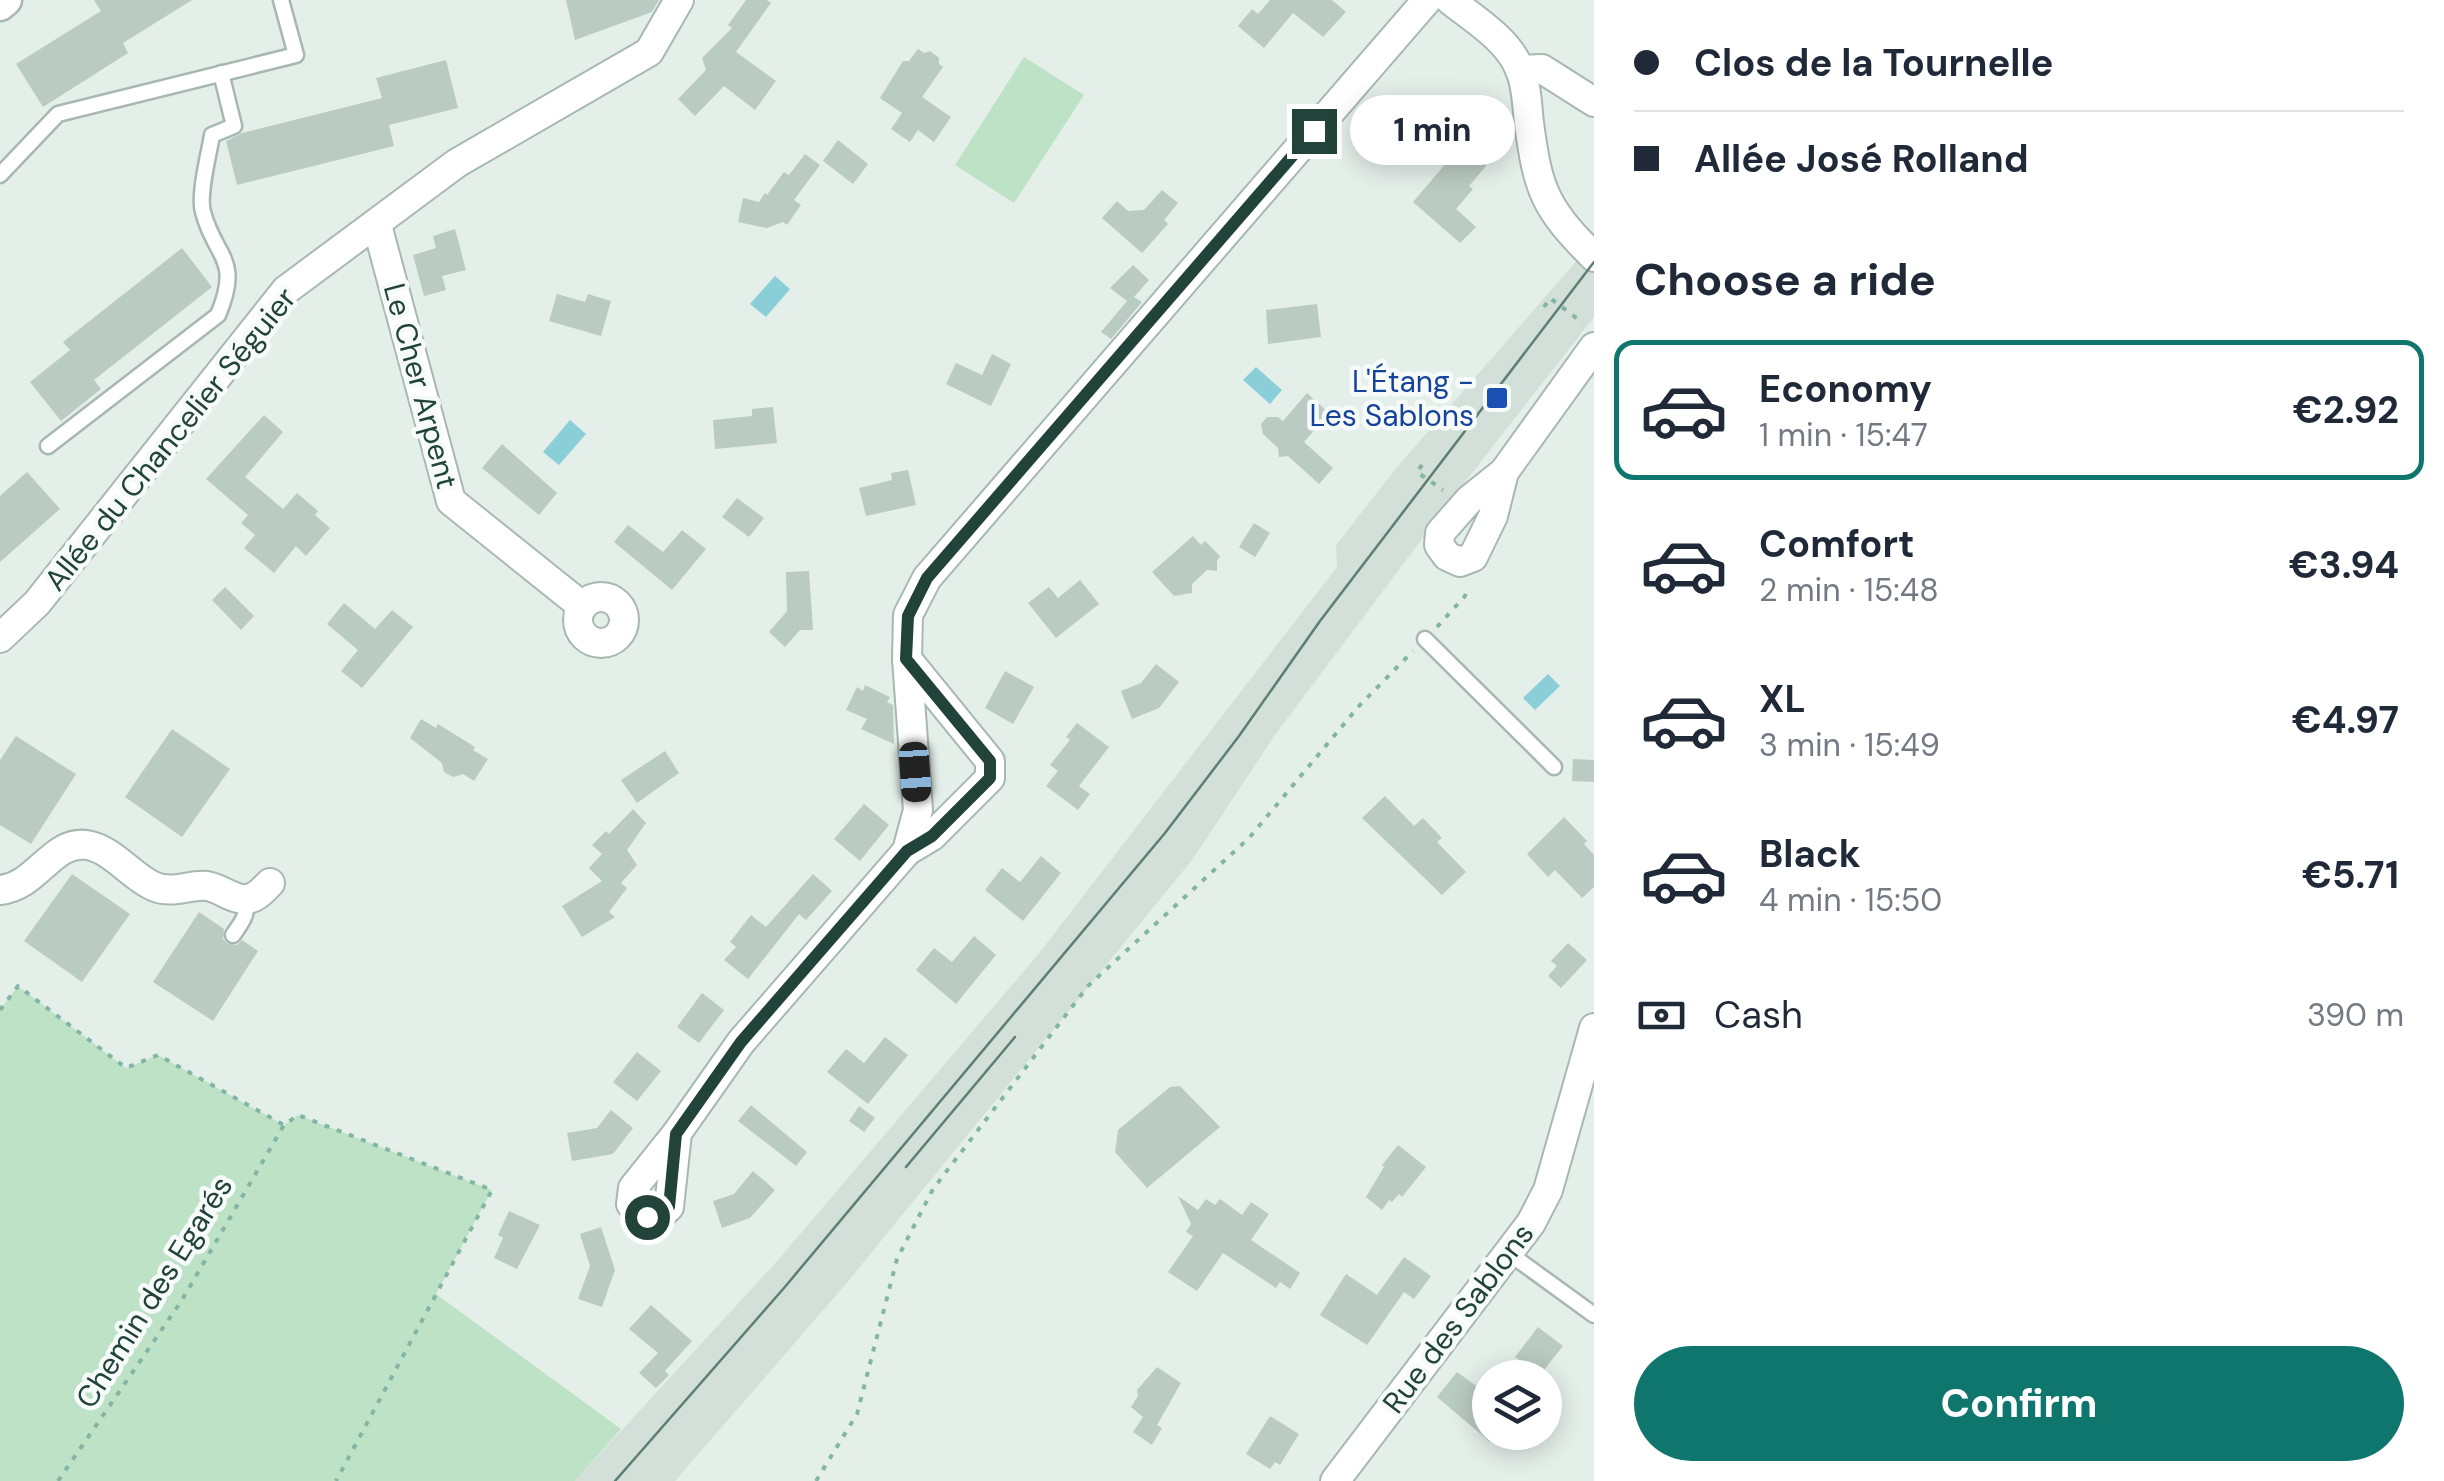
<!DOCTYPE html>
<meta charset="utf-8">
<style>
:root{--surface:#fff;--page:#f2f2f3;--text:#1f2937;--muted:#747a83;--line:#e0e1e3;--accent:#0f766e}
body{margin:0;font-family:"DM Sans",sans-serif;background:var(--page);color:var(--text);height:100vh;display:flex;flex-direction:column;font-size:38px;white-space:nowrap}
*{box-sizing:border-box;margin:0}
p{font-size:32px;color:var(--muted)}
.icon{flex:none;width:55px;height:55px;fill:none;stroke:currentColor;stroke-width:2;stroke-linecap:round;stroke-linejoin:round}
.map{position:relative;flex:1;overflow:hidden}
.drawer{display:flex;flex-direction:column;background:var(--surface);width:850px}
.drawer>*{flex:none}
.guide{display:grid;align-content:center;height:220px;padding:0 40px;background:var(--surface)}
.buttons{position:absolute;left:1472px;top:1360px;display:grid;gap:20px}
.buttons a{display:grid;place-items:center;width:90px;height:90px;border-radius:50%;background:var(--surface);box-shadow:0 5px 25px #0003;font-size:50px}
.end{position:absolute;width:45px;height:45px;margin:-22px;border:12px solid #224339;background:#fff;box-shadow:0 0 0 5px #fff}
.from{border-radius:50%}
.bubble{position:absolute;height:70px;border-radius:35px;background:var(--surface);box-shadow:0 5px 25px #0003;font-size:32px;font-weight:700;line-height:70px;text-align:center}
.car{position:absolute;width:30px;height:60px;margin:-30px -15px;border-radius:12px;box-shadow:0 0 8px 2px #0007;background:linear-gradient(#222 24%,#8ab4d8 0 40%,#222 0 76%,#8ab4d8 0 86%,#222 0)}
.guide b{display:flex;align-items:center;gap:35px;height:95px;font-size:38px}
.guide b+b{border-top:2px solid var(--line)}
.guide i{width:25px;height:25px;background:var(--text)}
ul{padding:0;list-style:none}
li{display:flex;align-items:center;gap:30px;height:140px;margin:0 20px 15px;padding:0 20px;border:5px solid transparent;border-radius:20px}
li div{flex:1}
li b{display:block;font-size:38px}
li em{font-style:normal;font-weight:700}
li.selected{border-color:var(--accent)}
li>.icon{width:90px;height:90px;stroke-width:1.5}
h2{padding:0 40px;font-size:45px;line-height:120px}
.pay{display:flex;align-items:center;gap:25px;height:110px;padding:0 40px;font-size:38px}
.pay p{margin-inline-start:auto}
.cta{display:flex;gap:20px;margin-top:auto;padding:20px 40px}
.cta a{flex:1;height:115px;border-radius:60px;background:var(--accent);color:#fff;font-size:40px;font-weight:700;line-height:115px;text-align:center}
main{display:flex;flex:1;min-height:0}
.map>svg:first-child{display:block}
</style>
<main>
<div class="map">
<svg width="1594" height="1481" viewBox="0 0 1594 1481">
<rect width="100%" height="100%" fill="#e5efea"/>
<polygon fill="#d3dfd9" points="1594,241 1594,317 1458,491 1275,735 1192,860 845,1285 675,1481 575,1481 779,1259 1040,952 1337,567 1336,545 1398,466"/>
<g fill="#bde2c6">
<polygon points="1024,57 1084,95 1014,203 955,165"/>
<polygon points="18,986 126,1068 158,1055 284,1125 298,1115 492,1190 436,1294 621,1429 575,1481 0,1481 0,1010"/>
</g>
<g fill="#8aced8">
<polygon points="775,276 790,289 766,317 750,304"/>
<polygon points="1256,367 1282,390 1270,404 1243,380"/>
<polygon points="570,420 586,434 559,465 543,452"/>
<polygon points="1548,674 1560,686 1535,710 1523,698"/>
</g>
<g fill="#bacbc3">
<polygon points="94,0 192,0 123,43 128,53 43,107 16,64 101,11"/>
<polygon points="566,0 659,0 652,12 575,40"/>
<polygon points="746,0 767,0 771,3 736,52 776,81 755,110 724,86 695,116 678,99 706,70 702,58 732,28 728,25"/>
<polygon points="1270,0 1332,0 1346,12 1323,37 1293,13 1264,48 1238,26 1252,9 1258,14"/>
<polygon points="918,49 924,53 930,51 939,58 939,64 943,67 922,97 951,117 934,142 918,130 910,142 891,129 902,113 880,98 903,61 909,61"/>
<polygon points="446,60 458,108 389,125 394,146 237,185 226,141 242,133 382,98 376,78"/>
<polygon points="1479,118 1486,166 1469,186 1473,189 1456,209 1476,227 1460,243 1413,202 1460,147 1455,122"/>
<polygon points="838,140 868,164 853,184 823,161"/>
<polygon points="805,154 820,165 794,200 801,205 787,225 783,222 767,228 738,222 743,198 759,202 765,193 767,195 784,172 789,175"/>
<polygon points="1162,190 1178,203 1164,220 1168,224 1142,253 1102,218 1117,201 1128,211 1144,210"/>
<polygon points="455,229 466,270 442,276 446,290 424,296 413,255 436,248 433,236"/>
<polygon points="182,248 212,287 94,380 101,389 61,421 30,382 70,350 63,342"/>
<polygon points="1133,265 1149,280 1134,297 1142,302 1111,339 1101,332 1127,301 1110,288"/>
<polygon points="557,294 585,302 588,294 611,301 601,336 549,321"/>
<polygon points="1317,304 1321,337 1268,344 1266,310"/>
<polygon points="992,354 1011,364 991,406 946,384 956,363 982,375"/>
<polygon points="1307,393 1329,413 1304,442 1333,468 1319,484 1288,456 1279,457 1278,448 1263,434 1261,424 1267,417 1278,417 1283,421"/>
<polygon points="773,407 777,443 715,449 713,420 752,416 752,409"/>
<polygon points="264,415 283,432 245,477 283,509 297,493 318,511 315,515 330,528 306,556 296,546 274,573 244,548 255,535 241,523 248,515 206,479"/>
<polygon points="502,444 557,493 539,515 482,468"/>
<polygon points="908,470 916,505 866,516 859,488 892,480 891,473"/>
<polygon points="27,472 60,509 0,562 0,496"/>
<polygon points="737,498 764,518 749,537 722,517"/>
<polygon points="1254,523 1270,533 1255,557 1239,547"/>
<polygon points="628,525 663,552 682,530 706,549 672,590 614,542"/>
<polygon points="1193,536 1201,545 1205,541 1220,556 1217,561 1217,571 1207,570 1192,584 1192,593 1174,596 1152,572"/>
<polygon points="809,571 813,630 800,630 785,647 769,632 787,611 786,572"/>
<polygon points="1080,580 1099,604 1056,638 1028,603 1049,587 1058,598"/>
<polygon points="225,587 254,616 241,630 212,600"/>
<polygon points="344,603 375,629 392,610 413,627 362,688 341,671 358,650 327,624"/>
<polygon points="1156,664 1179,682 1159,708 1132,719 1121,691 1141,683"/>
<polygon points="1005,671 1034,687 1013,724 985,708"/>
<polygon points="865,685 890,697 887,702 893,705 894,744 861,729 867,719 846,710 857,687 863,691"/>
<polygon points="421,719 436,728 438,724 475,747 473,750 488,759 474,781 463,774 453,777 444,772 442,763 410,738"/>
<polygon points="1077,723 1109,747 1079,786 1090,794 1078,810 1046,786 1058,771 1050,765 1070,740 1066,737"/>
<polygon points="172,729 230,769 182,837 125,797"/>
<polygon points="16,736 76,774 31,844 0,825 0,760"/>
<polygon points="665,751 679,773 637,803 621,780"/>
<polygon points="1573,759 1594,760 1594,782 1572,781"/>
<polygon points="1385,796 1414,826 1423,818 1442,838 1437,842 1466,872 1442,895 1362,818"/>
<polygon points="864,804 889,825 860,861 834,839"/>
<polygon points="633,809 646,823 627,850 637,865 621,883 627,888 609,912 615,917 582,937 562,906 602,881 589,868 602,854 592,845 606,831 609,834"/>
<polygon points="1564,817 1587,841 1584,844 1594,855 1594,887 1582,898 1555,870 1548,877 1527,854"/>
<polygon points="1041,856 1061,873 1023,921 985,890 1002,868 1020,882"/>
<polygon points="72,874 130,914 82,982 24,941"/>
<polygon points="813,874 832,891 806,920 799,914 748,979 724,960 736,947 730,942 751,915 766,927"/>
<polygon points="199,912 224,929 223,939 228,944 237,945 242,940 258,951 213,1021 153,982"/>
<polygon points="974,936 996,955 956,1004 916,970 934,948 952,962"/>
<polygon points="1568,943 1587,960 1561,988 1548,976 1557,966 1551,961"/>
<polygon points="702,993 724,1010 699,1043 677,1027"/>
<polygon points="885,1037 908,1055 868,1104 827,1072 846,1049 864,1063"/>
<polygon points="637,1052 661,1071 637,1101 613,1082"/>
<polygon points="1180,1086 1220,1127 1147,1188 1115,1152 1118,1130 1170,1087"/>
<polygon points="751,1105 807,1152 796,1166 738,1121"/>
<polygon points="859,1106 875,1118 864,1132 849,1121"/>
<polygon points="611,1110 633,1128 613,1154 572,1161 567,1133 597,1128"/>
<polygon points="1398,1145 1426,1167 1402,1197 1399,1194 1392,1202 1389,1200 1382,1210 1366,1197 1384,1167 1382,1165"/>
<polygon points="753,1171 775,1190 750,1218 722,1228 713,1201 734,1194"/>
<polygon points="1178,1196 1198,1210 1206,1199 1215,1205 1220,1199 1242,1215 1251,1202 1269,1214 1251,1240 1300,1273 1290,1289 1280,1282 1276,1288 1223,1253 1197,1291 1168,1272 1193,1236 1186,1232 1191,1224"/>
<polygon points="509,1211 540,1225 517,1269 494,1258 503,1238 498,1235"/>
<polygon points="601,1227 615,1270 602,1307 578,1299 590,1266 580,1234"/>
<polygon points="1404,1257 1431,1276 1414,1299 1404,1292 1367,1345 1320,1315 1346,1274 1377,1295"/>
<polygon points="651,1305 692,1341 665,1371 669,1375 656,1388 639,1373 658,1353 629,1329"/>
<polygon points="1538,1327 1563,1346 1540,1375 1515,1357"/>
<polygon points="1157,1367 1181,1383 1157,1425 1162,1428 1152,1445 1133,1432 1143,1417 1131,1407 1138,1396 1137,1390"/>
<polygon points="1457,1372 1490,1396 1490,1442 1437,1397"/>
<polygon points="1270,1416 1299,1434 1280,1465 1275,1462 1270,1469 1246,1454"/>
</g>
<g fill="none" stroke-linecap="round" stroke-linejoin="round">
<defs>
<g id="service">
<polyline points="0,175 58,114 296,55 281,0"/>
<path d="M48,446L218,315C242,258 215,258 203,212C198,195 209,154 212,135L234,126L221,73"/>
<polyline points="1425,639 1554,767"/>
<path d="M233,935C241,923 250,914 244,899"/>
<polyline points="1510,1254 1594,1315"/>
</g>
<g id="minor">
<path d="M1450,0C1475,20 1509,40 1520,70C1527,86 1527,106 1529,123C1538,191 1545,208 1594,257"/>
<polyline points="1520,70 1542,69 1594,102"/>
<polyline points="377,225 451,501 582,606"/>
<polyline points="1504,472 1493,516 1473,557 1460,562 1447,556 1439,545 1440,533 1469,500 1504,472 1594,347"/>
<circle cx="601" cy="620" r="23"/>
<polyline points="0,638 37,603 286,290 457,163 649,52 679,0"/>
<polyline points="907,659 990,761 990,778 932,836 907,851"/>
<path d="M0,890C38,886 52,840 87,845C112,849 131,876 153,886C172,895 189,884 207,886C220,888 232,899 244,899C255,900 263,890 270,883"/>
<polyline points="677,1133 669,1207 656,1219 640,1214 631,1204 633,1188 677,1133 741,1042 907,851 918,810 907,659 908,615 927,578 1427,0"/>
<polyline points="1335,1481 1531,1223 1548,1190 1594,1028"/>
</g>
<polyline id="tertiary" points="0,5 6,0"/>
</defs>
<use href="#service" stroke="#a7b8b1" stroke-width="19"/>
<use href="#minor" stroke="#a7b8b1" stroke-width="32"/>
<use href="#tertiary" stroke="#a7b8b1" stroke-width="35"/>
<g stroke="#83b5a4" stroke-width="4" stroke-dasharray="5 8" stroke-linecap="butt">
<polyline points="1544,307 1550,298 1583,323"/>
<polyline points="1422,465 1417,472 1443,490"/>
<polyline points="1437,627 1465,596 1468,588"/>
<polyline points="0,1010 18,986 126,1068 158,1055 284,1125 298,1115 492,1190 336,1481"/>
<polyline points="58,1481 182,1300 284,1125"/>
<polyline points="816,1481 857,1414 897,1259 933,1189 1088,986 1249,838 1359,706 1413,651"/>
</g>
<use href="#service" stroke="#fff" stroke-width="14"/>
<use href="#minor" stroke="#fff" stroke-width="28"/>
<use href="#tertiary" stroke="#fff" stroke-width="30"/>
<g stroke="#5d7e74" stroke-width="2.5">
<polyline points="906,1167 1015,1037"/>
<polyline points="615,1481 784,1288 1165,833 1239,736 1320,621 1594,262"/>
</g>
</g>
<g fill="none" stroke-linecap="round" stroke-linejoin="round">
<polyline stroke="#224339" stroke-width="12" points="647,1217 656,1219 669,1207 676,1134 741,1042 907,851 932,836 990,778 990,761 906,659 908,616 927,578 1314,131"/>
</g>
<rect fill="#1a4fb4" stroke="#f6fbf9" stroke-width="4" x="1485" y="386" width="24" height="24" rx="5"/>
<g text-anchor="middle" dominant-baseline="central" stroke-width="9" stroke-linejoin="round" paint-order="stroke">
<g font-size="30" fill="#164399" stroke="#f6fbf9" text-anchor="end">
<text x="1474" y="381">L'Étang -<tspan x="1474" dy="34">Les Sablons</tspan></text>
</g>
<g font-size="30" fill="#224339" stroke="#f6fbf9">
<text transform="translate(421 386) rotate(75)">Le Cher Arpent</text>
<text transform="translate(170 439) rotate(-51)">Allée du Chancelier Séguier</text>
<text transform="translate(154 1292) rotate(-58)">Chemin des Egarés</text>
<text transform="translate(1458 1318) rotate(-53)">Rue des Sablons</text>
</g>
</g>
</svg>
<div class="buttons">
<a><svg class="icon" aria-label="layers" viewBox="0 0 24 24"><path d="M12 4l9 5-9 5-9-5zM3 14l9 5 9-5"/></svg></a>
</div>
<i class="end from" style="left:647px;top:1217px"></i>
<i class="end" style="left:1314px;top:131px"></i>
<div class="bubble" style="left:1350px;top:95px;width:165px">1 min</div>
<i class="car" style="left:915px;top:772px;rotate:176deg"></i>
</div>
<section class="drawer">
<div class="guide">
<b><i class="from"></i>Clos de la Tournelle</b>
<b><i></i>Allée José Rolland</b>
</div>
<h2>Choose a ride</h2>
<ul>
<li class="selected"><svg class="icon" aria-label="car" viewBox="0 0 24 24"><path d="M5 17H2v-5l4-1 3-4h7l3 4 3 1v5h-3M9 17h6M6 11h13"/><circle cx="7" cy="17" r="2"/><circle cx="17" cy="17" r="2"/></svg><div><b>Economy</b><p>1 min · 15:47</p></div><em>€2.92</em></li>
<li><svg class="icon" aria-label="car" viewBox="0 0 24 24"><path d="M5 17H2v-5l4-1 3-4h7l3 4 3 1v5h-3M9 17h6M6 11h13"/><circle cx="7" cy="17" r="2"/><circle cx="17" cy="17" r="2"/></svg><div><b>Comfort</b><p>2 min · 15:48</p></div><em>€3.94</em></li>
<li><svg class="icon" aria-label="car" viewBox="0 0 24 24"><path d="M5 17H2v-5l4-1 3-4h7l3 4 3 1v5h-3M9 17h6M6 11h13"/><circle cx="7" cy="17" r="2"/><circle cx="17" cy="17" r="2"/></svg><div><b>XL</b><p>3 min · 15:49</p></div><em>€4.97</em></li>
<li><svg class="icon" aria-label="car" viewBox="0 0 24 24"><path d="M5 17H2v-5l4-1 3-4h7l3 4 3 1v5h-3M9 17h6M6 11h13"/><circle cx="7" cy="17" r="2"/><circle cx="17" cy="17" r="2"/></svg><div><b>Black</b><p>4 min · 15:50</p></div><em>€5.71</em></li>
</ul>
<div class="pay"><svg class="icon" aria-label="cash" viewBox="0 0 24 24"><path d="M3 7h18v10H3z"/><circle cx="12" cy="12" r="2"/></svg>Cash<p>390 m</p></div>
<div class="cta"><a>Confirm</a></div>
</section>
</main>
